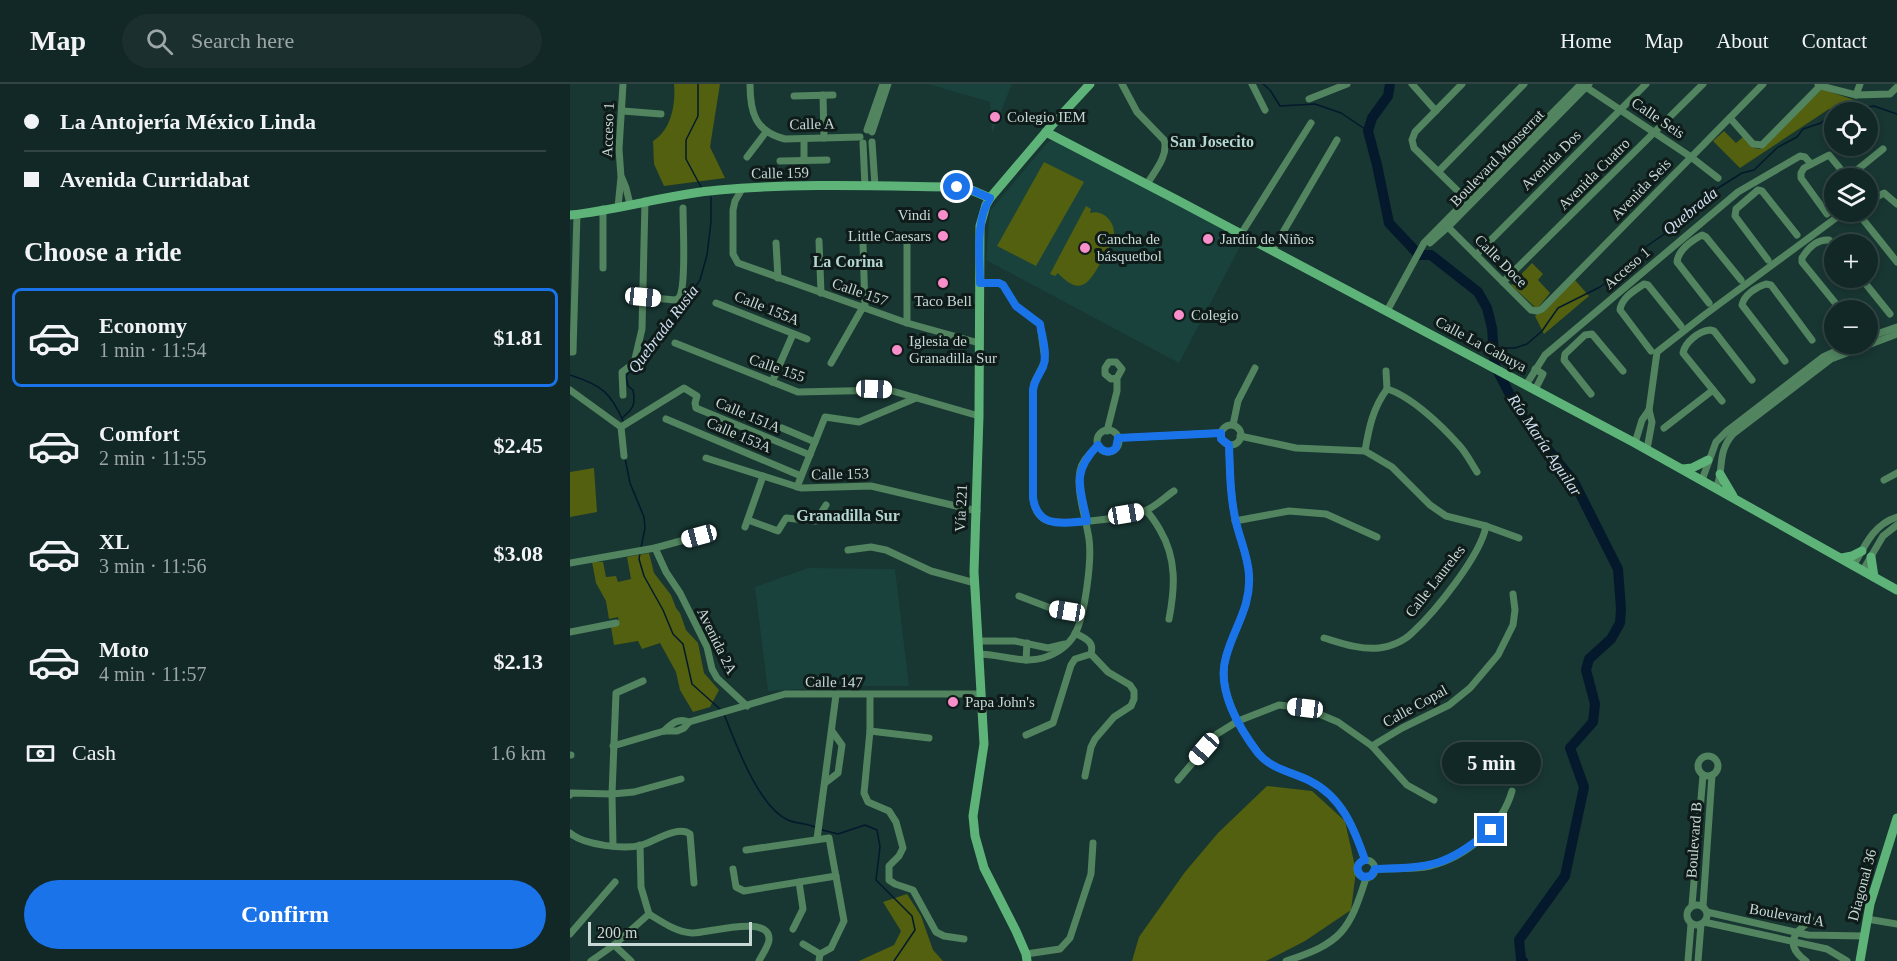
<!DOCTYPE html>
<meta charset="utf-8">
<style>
:root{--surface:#122826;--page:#1b302e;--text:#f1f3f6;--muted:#9ca6a7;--line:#314443;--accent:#1a73e8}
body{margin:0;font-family:Georgia,serif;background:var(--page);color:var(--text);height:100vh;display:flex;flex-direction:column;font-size:22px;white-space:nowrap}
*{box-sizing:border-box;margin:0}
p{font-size:20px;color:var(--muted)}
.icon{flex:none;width:33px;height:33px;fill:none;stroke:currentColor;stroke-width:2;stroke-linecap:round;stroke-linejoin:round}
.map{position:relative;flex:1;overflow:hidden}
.details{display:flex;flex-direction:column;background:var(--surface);width:570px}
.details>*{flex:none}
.banner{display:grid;align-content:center;height:132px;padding:0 24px;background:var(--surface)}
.controls{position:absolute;left:1254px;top:18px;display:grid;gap:12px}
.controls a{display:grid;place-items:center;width:54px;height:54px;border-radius:50%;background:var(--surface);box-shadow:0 3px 9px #0003,0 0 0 2px var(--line);font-size:30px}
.scale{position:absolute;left:18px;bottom:15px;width:164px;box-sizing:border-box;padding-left:6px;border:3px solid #c7d8d5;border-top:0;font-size:16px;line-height:21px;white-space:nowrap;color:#c7d8d5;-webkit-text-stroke:4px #0e1b19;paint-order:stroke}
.end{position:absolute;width:27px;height:27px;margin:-14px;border:8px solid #1a73e8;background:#fff;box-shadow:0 0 0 3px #fff}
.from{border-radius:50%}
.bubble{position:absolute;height:42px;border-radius:21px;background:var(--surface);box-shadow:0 3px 9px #0003,0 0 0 2px var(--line);font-size:20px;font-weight:600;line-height:42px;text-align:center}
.car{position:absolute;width:18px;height:36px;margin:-18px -9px;border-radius:8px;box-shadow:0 0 4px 2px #0007;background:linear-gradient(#fff 24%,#345 0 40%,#fff 0 76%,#345 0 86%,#fff 0)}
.banner b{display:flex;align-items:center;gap:21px;height:57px;font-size:22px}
.banner b+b{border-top:2px solid var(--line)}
.banner i{width:15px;height:15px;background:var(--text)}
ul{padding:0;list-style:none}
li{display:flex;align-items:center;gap:18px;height:99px;margin:0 12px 9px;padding:0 12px;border:3px solid transparent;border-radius:9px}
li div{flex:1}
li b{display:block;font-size:22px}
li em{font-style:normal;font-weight:600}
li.on{border-color:var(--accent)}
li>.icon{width:54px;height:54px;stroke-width:1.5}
h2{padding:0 24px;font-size:27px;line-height:72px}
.pay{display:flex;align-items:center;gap:15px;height:66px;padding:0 24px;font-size:22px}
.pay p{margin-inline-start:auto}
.cta{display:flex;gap:12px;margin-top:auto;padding:12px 24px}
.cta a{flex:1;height:69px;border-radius:36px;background:var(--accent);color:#fff;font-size:24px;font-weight:600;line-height:69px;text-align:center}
header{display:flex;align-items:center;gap:36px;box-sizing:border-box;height:84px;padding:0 30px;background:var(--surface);border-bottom:2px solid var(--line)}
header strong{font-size:28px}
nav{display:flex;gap:33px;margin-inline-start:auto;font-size:21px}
.search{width:420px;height:54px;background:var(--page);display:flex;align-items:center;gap:15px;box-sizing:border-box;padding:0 21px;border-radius:33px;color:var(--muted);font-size:22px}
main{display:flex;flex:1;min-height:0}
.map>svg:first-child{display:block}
</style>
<header>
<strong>Map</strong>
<div class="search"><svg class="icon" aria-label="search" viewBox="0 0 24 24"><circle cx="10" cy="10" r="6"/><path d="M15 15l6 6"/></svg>Search here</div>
<nav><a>Home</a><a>Map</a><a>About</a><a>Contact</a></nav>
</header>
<main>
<section class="details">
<div class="banner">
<b><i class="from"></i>La Antojería México Linda</b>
<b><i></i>Avenida Curridabat</b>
</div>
<h2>Choose a ride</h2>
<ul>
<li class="on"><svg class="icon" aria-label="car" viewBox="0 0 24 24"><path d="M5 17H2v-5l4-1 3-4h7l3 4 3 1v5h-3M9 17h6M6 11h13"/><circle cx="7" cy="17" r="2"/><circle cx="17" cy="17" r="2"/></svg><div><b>Economy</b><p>1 min · 11:54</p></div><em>$1.81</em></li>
<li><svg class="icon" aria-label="car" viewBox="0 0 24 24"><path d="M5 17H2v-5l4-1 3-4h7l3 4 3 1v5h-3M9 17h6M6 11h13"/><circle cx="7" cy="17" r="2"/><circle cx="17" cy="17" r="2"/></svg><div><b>Comfort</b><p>2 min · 11:55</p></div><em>$2.45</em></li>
<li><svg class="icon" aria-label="car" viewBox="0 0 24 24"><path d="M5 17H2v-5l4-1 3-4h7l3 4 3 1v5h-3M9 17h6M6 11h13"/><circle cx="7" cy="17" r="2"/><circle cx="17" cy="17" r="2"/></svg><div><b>XL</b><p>3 min · 11:56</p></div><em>$3.08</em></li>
<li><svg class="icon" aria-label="car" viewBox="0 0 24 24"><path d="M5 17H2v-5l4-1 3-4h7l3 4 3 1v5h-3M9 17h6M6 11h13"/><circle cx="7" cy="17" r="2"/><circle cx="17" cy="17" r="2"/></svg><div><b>Moto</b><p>4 min · 11:57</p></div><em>$2.13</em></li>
</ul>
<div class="pay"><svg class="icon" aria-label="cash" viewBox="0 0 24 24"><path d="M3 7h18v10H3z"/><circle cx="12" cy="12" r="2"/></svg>Cash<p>1.6 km</p></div>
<div class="cta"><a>Confirm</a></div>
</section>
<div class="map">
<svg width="1327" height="877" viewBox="0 0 1327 877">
<rect width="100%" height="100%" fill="#183632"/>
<g fill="#19423d">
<polygon points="358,0 442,0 422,49 420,18"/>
<polygon points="482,56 486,56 674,155 609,279 416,176 420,127 477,59"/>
<polygon points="238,484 325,485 339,602 281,602 198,607 185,503"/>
</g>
<g fill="#52600f">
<path d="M104,0H150L140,63L155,94L94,102L84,80L83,57C101,46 106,21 104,0Z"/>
<polygon points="1252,5 1284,16 1276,28 1265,28 1259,25 1170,84 1143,57 1154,47 1166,59 1173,53 1184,64 1190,65"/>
<polygon points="474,78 514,98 466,182 427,162"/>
<path d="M516,122L521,125L520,129C532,125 545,137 544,150C543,159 536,168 532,176C520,198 511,214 488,189L485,192L480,190Z"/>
<polygon points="962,179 973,190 968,196 980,209 967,225 941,201"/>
<polygon points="1005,196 1019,212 974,250 965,232"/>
<polygon points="24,384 27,428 0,433 0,388"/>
<polygon points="79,469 84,489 101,511 106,524 110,529 116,546 128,559 134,589 149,606 140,623 123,628 110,606 106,588 90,559 72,565 68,557 44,561 41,543 49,541 48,533 39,535 36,517 26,499 22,478 33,478 36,493 46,492 48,498 61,495 57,473"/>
<polygon points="697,702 742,707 775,737 786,787 781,826 735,857 696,877 562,877 569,853 615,788 648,749"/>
<polygon points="337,810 351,832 363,866 373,877 289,877 324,861 331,847 313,818"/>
</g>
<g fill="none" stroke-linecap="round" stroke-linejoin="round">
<g stroke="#04192c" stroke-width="1.5">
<polyline points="128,0 128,32 116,56 116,75 131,103"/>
<polyline points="693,0 700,6 710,22 745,20 771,29 798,47"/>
<polyline points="924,264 945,264 957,260 972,247 988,224 1030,203 1044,193 1077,162 1093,151 1124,124 1129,116 1172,89 1184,86 1208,63 1227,53 1233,45 1251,39 1272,20 1277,18 1294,24 1304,22 1327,30"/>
<path d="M0,291C31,301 41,308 54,339"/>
<path d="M52,334C63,325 66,321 63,306L58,302L56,292L94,248L130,196L137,171L141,138V113"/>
<polyline points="55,374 60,399 74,433 75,444 71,464"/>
<polyline points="70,469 69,475 74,492 93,526 103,550 113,560 122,600 151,626"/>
<path d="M154,630C165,658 189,724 218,736C227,740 236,739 245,743"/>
<polyline points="252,746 268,750 295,741 307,746 310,763 306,796 342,832 345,846 324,877"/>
</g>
<polyline stroke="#04192c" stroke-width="10" points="820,0 818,12 802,34 798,47 807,81 819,139 849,171 861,171 908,208 917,224 922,244 925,282 950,330 1004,398 1048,485 1051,525 1050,539 1041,555 1019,575 1016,586 1025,620 1023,638 1000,664 1014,703 995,792 949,856 951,875 953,877"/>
<g stroke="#51845f" stroke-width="7">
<path d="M180,0C180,28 185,48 215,55L290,53"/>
<path d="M552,0L567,28L594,56C599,71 585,87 577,100"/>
<polyline points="682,0 695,26"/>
<polyline points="842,0 866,27"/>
<polyline points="892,0 845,48 842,56 844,64 899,118"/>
<polyline points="1248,0 1251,2 1286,11 1320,10 1327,3"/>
<polyline points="1013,1 1121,73 1148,94"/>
<polyline points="253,11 254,54"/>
<polyline points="1286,11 1290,0"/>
<polyline points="224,12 263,11"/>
<polyline points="739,15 777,0"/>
<polyline points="53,27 91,30"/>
<polyline points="1160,34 1183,60 1192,61 1252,0"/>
<polyline points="297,46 313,0"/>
<polyline points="302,48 318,0"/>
<polyline points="302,58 305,102"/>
<polyline points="293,59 295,102"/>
<polyline points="177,73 196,48"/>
<polyline points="234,76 234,55"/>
<polyline points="210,77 257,76"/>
<polyline points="869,87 954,0"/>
<polyline points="52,94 56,104 60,120"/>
<polyline points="1277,94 1313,65"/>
<polyline points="172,105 165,117 163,126 163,170 168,179 337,239 409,259"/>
<polyline points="1298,109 1303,105"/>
<polyline points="1298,118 1314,109 1327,120"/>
<polyline points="48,123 51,93 49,65 53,0"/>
<polyline points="33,125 33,184"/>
<polyline points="1289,128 1291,133 1327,178"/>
<polyline points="1257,130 1231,94 1231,89 1234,84 1259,71 1278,94"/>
<polyline points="878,143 961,226 967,227 972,225 1193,0"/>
<polyline points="671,150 741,39"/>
<polyline points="249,157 251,209"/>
<polyline points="337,157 337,239"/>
<polyline points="206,159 208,194"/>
<polyline points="860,159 878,143 1019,0"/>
<polyline points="293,160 295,224"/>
<path d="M1264,161L1259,156C1247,155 1238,164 1232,174V178L1271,226"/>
<polyline points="702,167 767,56"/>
<polyline points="906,171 1076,0"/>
<polyline points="1198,176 1165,132 1166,125 1188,106 1192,107 1227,151"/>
<polyline points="1291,194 1320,230"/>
<polyline points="933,198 1133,0"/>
<path d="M410,199H429L433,201L446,222L470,240L475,277L464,299L463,306V414C464,423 467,432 476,436C492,443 562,433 577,426C587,421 595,413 604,407"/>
<path d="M73,213L105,216C109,214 109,215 111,209C116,190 113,146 113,124"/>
<polyline points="146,219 237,255"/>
<path d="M1139,219L1107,178C1108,166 1121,157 1132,151L1136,153L1171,196"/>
<polyline points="817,227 854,159 1011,0"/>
<polyline points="1298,253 1327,243"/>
<polyline points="105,259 228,308 319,306 409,332"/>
<path d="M1081,267L1050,226C1051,214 1065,206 1074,200L1078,201L1111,242"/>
<polyline points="0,268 3,268 7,130"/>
<path d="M1215,277L1172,221C1174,211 1186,203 1196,200L1201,201L1242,256"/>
<polyline points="261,279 293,223"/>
<polyline points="202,298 223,250"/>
<polyline points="956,301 975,271 1168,108 1230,72 1235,73 1241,80"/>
<path d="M817,305C841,312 872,342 888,360C896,368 901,379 907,388"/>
<polyline points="0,306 51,343 114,304 127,312 125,319 126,324 240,371"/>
<polyline points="965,306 973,290 965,285"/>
<polyline points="1021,310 994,276 995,270 1015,251 1022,250 1053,287"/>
<polyline points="53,311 52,288 64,279 72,245 75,117"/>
<path d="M1152,317L1113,269C1115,258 1129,247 1140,246L1144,247L1182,296"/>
<polyline points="96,335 231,392"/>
<polyline points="663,341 668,317 685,284"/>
<circle cx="661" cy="351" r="10"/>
<polyline points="51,343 54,372"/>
<polyline points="212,344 245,358"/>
<polyline points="1094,344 1143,306"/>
<circle cx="538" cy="357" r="11"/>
<polyline points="537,347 547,307 547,294 552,285 546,278 539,278 535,284 535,290 541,295 547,294"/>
<polyline points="670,352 726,364 795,367 822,383 860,421 876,432 916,442 949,454"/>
<polyline points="548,354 651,349"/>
<polyline points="1065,359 1072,336 1079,326"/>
<path d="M659,361C660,386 660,413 666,438C670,456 678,472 679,491C681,524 664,543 656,573C647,605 669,644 688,669C701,685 723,688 740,697C772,713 784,744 795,776"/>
<polyline points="1077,365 1082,338 1079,326 1080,319 1087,268 1133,232 1274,128"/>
<path d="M795,367C799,343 803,324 817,305L816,287"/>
<polyline points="136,374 231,404 301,402 407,427"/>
<polyline points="1132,396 1146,358 1157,347 1253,273 1281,260"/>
<polyline points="1314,396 1327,389"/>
<polyline points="227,403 255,333 289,338 346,314"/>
<path d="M1146,404C1155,384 1146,370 1163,350L1261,275L1327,250"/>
<path d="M576,427C582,432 586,439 590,446C607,475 605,504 599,535"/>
<polyline points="178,436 208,447 216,434 246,437 256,421"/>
<polyline points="665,437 719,427 756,430 807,453"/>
<polyline points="175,443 193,392"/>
<polyline points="85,464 96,488 110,509 137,563 142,585 147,594 177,622"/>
<polyline points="278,466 301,463 316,466 361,487 405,499"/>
<polyline points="0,479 85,464 129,452"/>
<path d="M1284,481C1295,461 1304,440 1327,433"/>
<polyline points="1293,486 1313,452 1327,441"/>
<polyline points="449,512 483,525 511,529"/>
<polyline points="0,548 46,539"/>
<path d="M754,554C771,559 790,566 809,564C820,563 834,557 842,549C865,528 911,471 916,442"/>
<polyline points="408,557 445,557 478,564 495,560"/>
<path d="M409,570C429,570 453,580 473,574C486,570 498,562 505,550C515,531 522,476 519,455C516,434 506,408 510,387C512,376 521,369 528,361"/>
<polyline points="456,576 457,559"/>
<polyline points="300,612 300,647 294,709 298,718 319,727 326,738 333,764 329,772 319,782 319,796 325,800 343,806 366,848 374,852 394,855"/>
<path d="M94,647C102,639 108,634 119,638"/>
<polyline points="300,647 359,654"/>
<path d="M456,651L483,639L501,581L505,575L521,570C525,557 514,554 505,549"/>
<polyline points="43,662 94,647 107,647 114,644 119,638 215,610 411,610"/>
<polyline points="802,662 832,644 879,621 900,604 928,571 943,541 945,526 943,510"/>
<polyline points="0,671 1,671"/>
<circle cx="1138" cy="682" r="10"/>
<polyline points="515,692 521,663 525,655 544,633 561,622 564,615 564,607 560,601 538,588 521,570"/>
<polyline points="608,696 647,650 668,637 709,621 735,624 768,638 802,662 837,701 864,716"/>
<polyline points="255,699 268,689 272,661 262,647"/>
<polyline points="0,711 1,709 42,710 64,708 111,695"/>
<path d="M0,749C14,761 54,766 72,761C85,757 108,741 120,750L124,799"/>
<polyline points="247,755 266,611"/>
<polyline points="43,762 42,710 46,609 73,597"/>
<polyline points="176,766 259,754 274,837 261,864 250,870"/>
<circle cx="796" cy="785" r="9"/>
<polyline points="163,785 166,803 174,807 266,792"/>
<path d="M805,785C823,784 843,786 860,782C896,773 932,743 942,707"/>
<circle cx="1127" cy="831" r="10"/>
<polyline points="1122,821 1133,691"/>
<polyline points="1133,822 1142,691"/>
<polyline points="1137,828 1238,851 1294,852"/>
<path d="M79,830C92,838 106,848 122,849C135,850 201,829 199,856C198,863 192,871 189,877"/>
<polyline points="1297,835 1327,840"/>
<polyline points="1134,838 1257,865 1277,877"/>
<polyline points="223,845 233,825 229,798"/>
<polyline points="0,850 45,798"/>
<polyline points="233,860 250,870 249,877"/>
<polyline points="44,861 61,877"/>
<polyline points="456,870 490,865 500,854 521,790 523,759"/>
<polyline points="21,877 44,861 79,830 71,803 70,761"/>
<path d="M716,877C771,859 779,848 796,794"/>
<polyline points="1118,877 1121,840"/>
<polyline points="1128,877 1131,840"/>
<path d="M1236,877C1214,861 1223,848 1242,836"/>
</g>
<g stroke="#5eb478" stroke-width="9">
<polyline points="476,48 607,116 1065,359 1327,506"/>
<path d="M0,131C50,126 99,110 149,106C227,99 308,102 386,103L401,106L420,114"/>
<polyline points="1113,385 1122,384 1138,376"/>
<polyline points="1150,390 1163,412"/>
<polyline points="1301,473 1304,493"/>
<polyline points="1272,474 1282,472 1292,467"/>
<polyline points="457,877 456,870 446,847 414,784 405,752 403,732 414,660 404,488 409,332 410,142 416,121 420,114 482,41 520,0"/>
<polyline points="1290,877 1300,820 1327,734"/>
</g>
</g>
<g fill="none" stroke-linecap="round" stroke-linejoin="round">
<path stroke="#1a73e8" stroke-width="8" d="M387,103L401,106L420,114C405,138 410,171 410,199H429L433,201L446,222L470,240C472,253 478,270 473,283C469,291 464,297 463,306V414C468,445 492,439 517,437C510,403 501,389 528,361C532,368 540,370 546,364L548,354L651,349V355L659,361C660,386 660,413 666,438C670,456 678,472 679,491C681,524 664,543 656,573C646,605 669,644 688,669C701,685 722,688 740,697C772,713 784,744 795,776C786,779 785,787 793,793L801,792L805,785C864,783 874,783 921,746"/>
</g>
<g fill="#f98fca" stroke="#0e1b19" stroke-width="2">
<circle cx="425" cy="33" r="6"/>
<circle cx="373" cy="131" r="6"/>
<circle cx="373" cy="152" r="6"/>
<circle cx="638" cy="155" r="6"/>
<circle cx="515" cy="164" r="6"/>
<circle cx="373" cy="199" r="6"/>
<circle cx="609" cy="231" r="6"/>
<circle cx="327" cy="266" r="6"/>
<circle cx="383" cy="618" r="6"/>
</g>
<g text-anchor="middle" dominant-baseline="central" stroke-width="6" stroke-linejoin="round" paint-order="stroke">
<g font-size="15" fill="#c7d8d5" stroke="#0e1b19" text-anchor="start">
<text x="437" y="33">Colegio IEM</text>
<text x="361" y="131" text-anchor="end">Vindi</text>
<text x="361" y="152" text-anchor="end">Little Caesars</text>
<text x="527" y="155">Cancha de<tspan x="527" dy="17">básquetbol</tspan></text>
<text x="650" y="155">Jardín de Niños</text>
<text x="373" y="217" text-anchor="middle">Taco Bell</text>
<text x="621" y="231">Colegio</text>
<text x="339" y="257">Iglesia de<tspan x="339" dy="17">Granadilla Sur</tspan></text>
<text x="395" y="618">Papa John's</text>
</g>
<g font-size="15" fill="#c7d8d5" stroke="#0e1b19">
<text transform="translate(1088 34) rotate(34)">Calle Seis</text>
<text transform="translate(242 40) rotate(-1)">Calle A</text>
<text transform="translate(38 46) rotate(-88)">Acceso 1</text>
<text transform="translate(927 74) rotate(-46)">Boulevard Monserrat</text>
<text transform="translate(981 76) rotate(-45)">Avenida Dos</text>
<text transform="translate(210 89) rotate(-1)">Calle 159</text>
<text transform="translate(1024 90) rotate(-45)">Avenida Cuatro</text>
<text transform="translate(1071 105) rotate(-46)">Avenida Seis</text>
<text transform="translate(931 177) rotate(45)">Calle Doce</text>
<text transform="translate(1057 184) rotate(-41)">Acceso 1</text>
<text transform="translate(290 208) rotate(19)">Calle 157</text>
<text transform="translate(197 224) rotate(22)">Calle 155A</text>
<text transform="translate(911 260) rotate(28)">Calle La Cabuya</text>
<text transform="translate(207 284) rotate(19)">Calle 155</text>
<text transform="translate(178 331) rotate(23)">Calle 151A</text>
<text transform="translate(169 351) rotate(23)">Calle 153A</text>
<text transform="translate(270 390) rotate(-1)">Calle 153</text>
<text transform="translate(391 424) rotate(-87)">Vía 221</text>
<text transform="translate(865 497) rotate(-52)">Calle Laureles</text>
<text transform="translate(147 557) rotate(64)">Avenida 2A</text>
<text transform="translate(264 598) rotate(1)">Calle 147</text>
<text transform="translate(845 622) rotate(-29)">Calle Copal</text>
<text transform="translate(1124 756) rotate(-86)">Boulevard B</text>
<text transform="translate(1292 801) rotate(-75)">Diagonal 36</text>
<text transform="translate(1217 831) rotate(10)">Boulevard A</text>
</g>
<g font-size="16" font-weight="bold" fill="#b4d6d0" stroke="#0e1b19">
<text x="642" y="57">San Josecito</text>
<text x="278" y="177">La Corina</text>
<text x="278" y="431">Granadilla Sur</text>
</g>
<g font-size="16" font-style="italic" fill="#d0e0f2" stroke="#0e1b19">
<text transform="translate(1120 127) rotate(-39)">Quebrada</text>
<text transform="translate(93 245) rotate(-53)">Quebrada Rusia</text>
<text transform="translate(975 361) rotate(56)">Río María Aguilar</text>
</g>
</g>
</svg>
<div class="controls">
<a><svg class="icon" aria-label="locate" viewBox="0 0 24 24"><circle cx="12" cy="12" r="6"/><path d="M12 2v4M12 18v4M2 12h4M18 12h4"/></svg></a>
<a><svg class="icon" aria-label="layers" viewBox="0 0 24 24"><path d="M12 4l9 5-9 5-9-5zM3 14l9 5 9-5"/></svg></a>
<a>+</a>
<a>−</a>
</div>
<div class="scale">200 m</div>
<i class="end from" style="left:387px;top:103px"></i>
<i class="end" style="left:921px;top:746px"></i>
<div class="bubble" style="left:872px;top:658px;width:99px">5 min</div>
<i class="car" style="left:73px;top:213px;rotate:96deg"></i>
<i class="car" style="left:304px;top:305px;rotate:92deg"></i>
<i class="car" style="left:556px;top:430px;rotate:80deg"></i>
<i class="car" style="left:129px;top:452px;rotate:255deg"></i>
<i class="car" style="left:497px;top:527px;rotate:279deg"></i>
<i class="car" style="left:735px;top:624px;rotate:277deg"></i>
<i class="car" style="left:634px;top:665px;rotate:221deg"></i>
</div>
</main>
